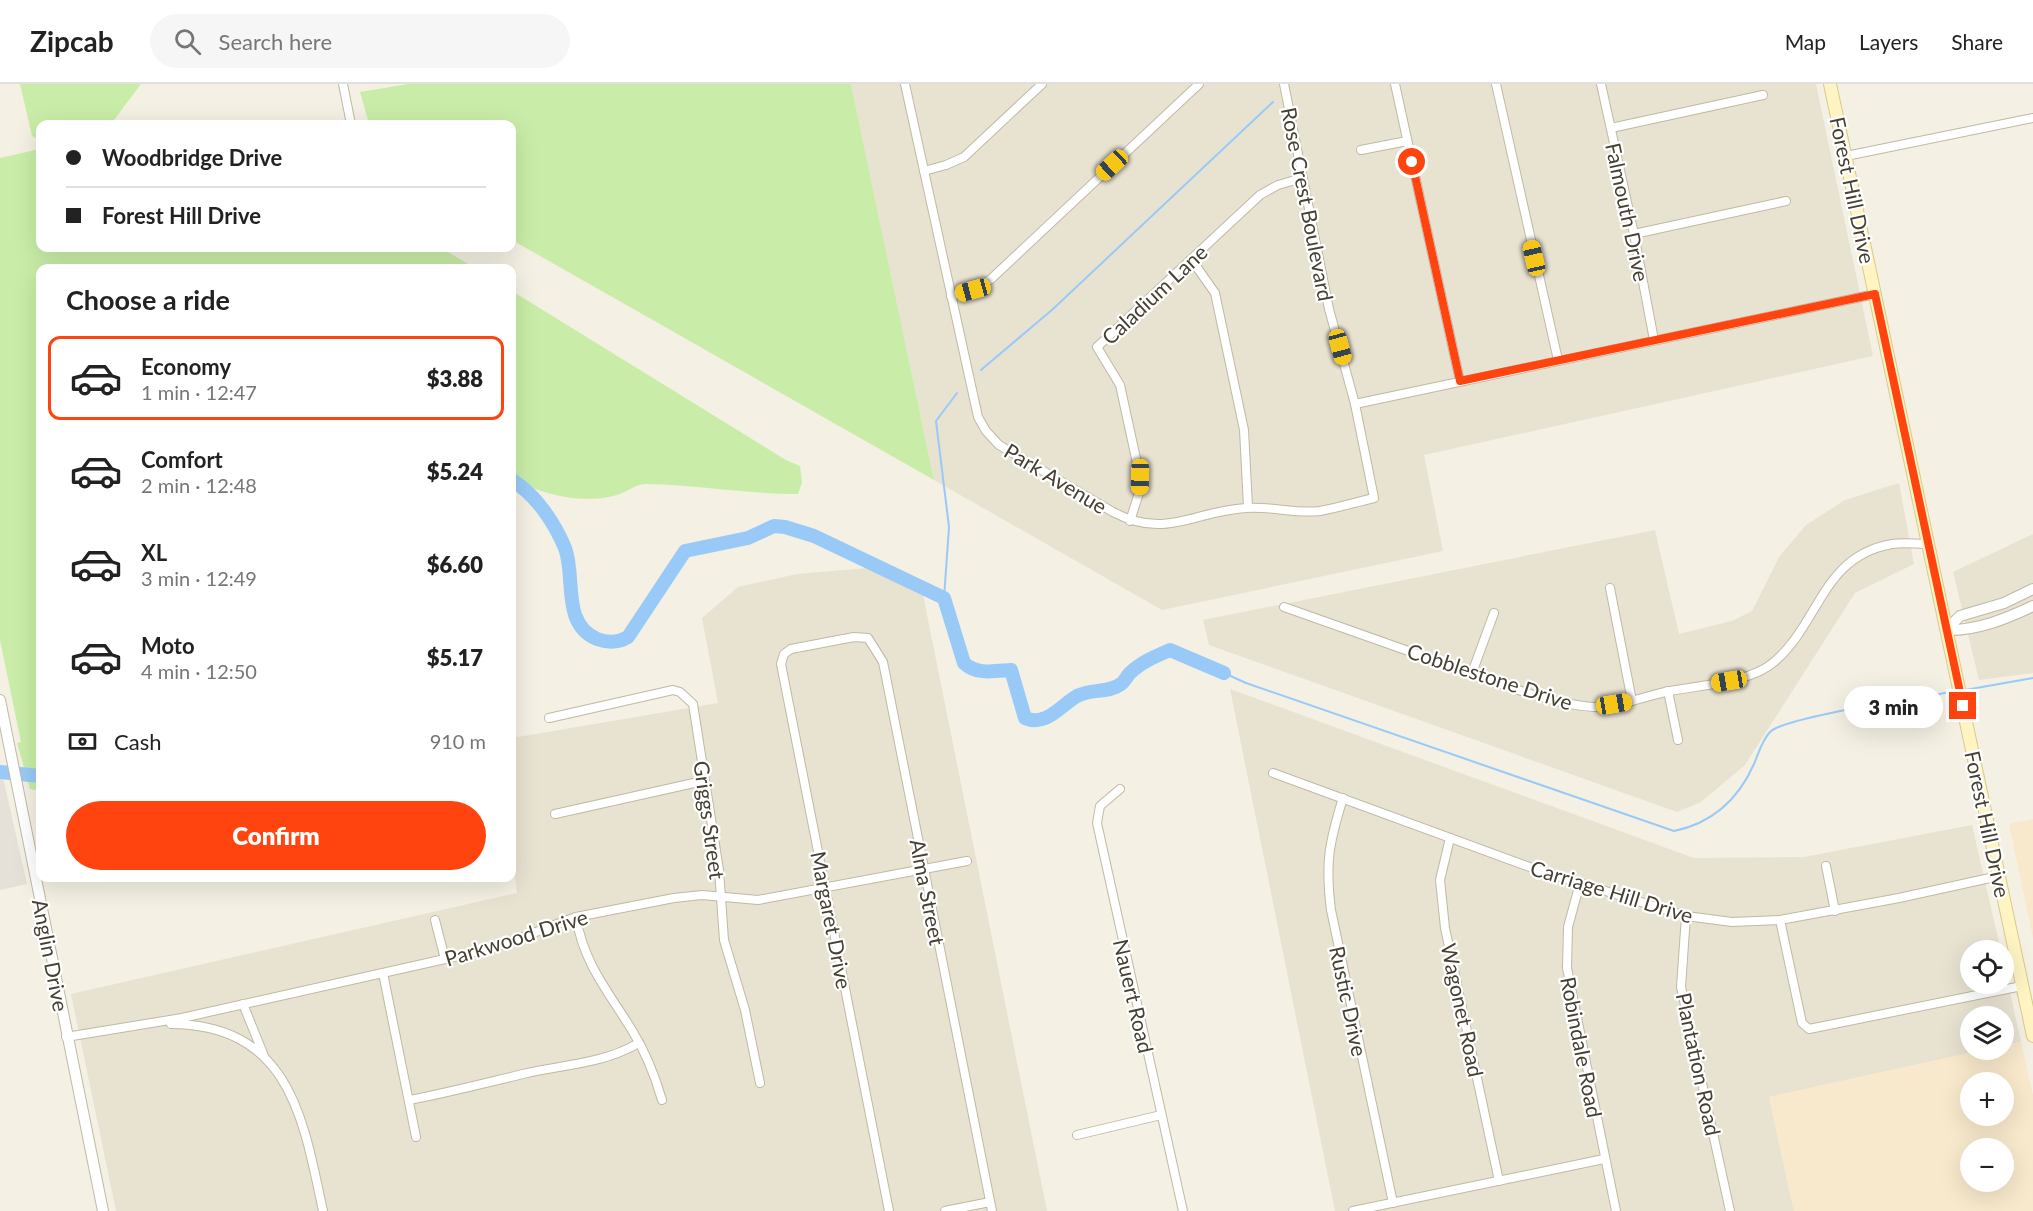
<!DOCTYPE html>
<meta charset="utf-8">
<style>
:root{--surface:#fff;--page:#f6f6f6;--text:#222;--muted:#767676;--line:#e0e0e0;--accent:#ff440f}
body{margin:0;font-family:Lato,sans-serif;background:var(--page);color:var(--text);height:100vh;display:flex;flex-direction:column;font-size:22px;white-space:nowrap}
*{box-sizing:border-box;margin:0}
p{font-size:20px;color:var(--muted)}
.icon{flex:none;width:33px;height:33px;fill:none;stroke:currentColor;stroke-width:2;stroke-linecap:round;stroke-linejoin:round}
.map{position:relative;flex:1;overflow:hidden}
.sheet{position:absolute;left:36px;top:180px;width:480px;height:618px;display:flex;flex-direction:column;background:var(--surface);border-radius:12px;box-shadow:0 6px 24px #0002}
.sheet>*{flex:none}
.banner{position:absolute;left:36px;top:36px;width:480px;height:132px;border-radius:12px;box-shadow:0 6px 24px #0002;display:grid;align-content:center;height:132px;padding:0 30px;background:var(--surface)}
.controls{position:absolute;left:1960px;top:856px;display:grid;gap:12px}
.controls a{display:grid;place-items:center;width:54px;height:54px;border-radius:50%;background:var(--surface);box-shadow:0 6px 24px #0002;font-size:30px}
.end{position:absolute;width:27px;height:27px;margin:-14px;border:8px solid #ff440f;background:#fff;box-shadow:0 0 0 3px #fff}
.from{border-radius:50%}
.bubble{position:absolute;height:42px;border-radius:21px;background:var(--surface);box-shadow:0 6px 24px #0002;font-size:20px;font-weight:800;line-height:42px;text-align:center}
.car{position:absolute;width:18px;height:36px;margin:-18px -9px;border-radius:8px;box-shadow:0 0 4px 2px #0007;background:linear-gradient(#f5c518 24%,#345 0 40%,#f5c518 0 76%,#345 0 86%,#f5c518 0)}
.banner b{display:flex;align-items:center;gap:21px;height:57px;font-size:22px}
.banner b+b{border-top:2px solid var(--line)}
.banner i{width:15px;height:15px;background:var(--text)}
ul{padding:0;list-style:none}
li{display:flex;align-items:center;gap:18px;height:84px;margin:0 12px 9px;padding:0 18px;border:3px solid transparent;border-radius:12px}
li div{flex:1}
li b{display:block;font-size:22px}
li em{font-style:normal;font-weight:800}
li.active{border-color:var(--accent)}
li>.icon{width:54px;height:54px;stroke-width:1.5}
h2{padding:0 30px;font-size:27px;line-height:72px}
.pay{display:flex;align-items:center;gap:15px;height:66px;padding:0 30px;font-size:22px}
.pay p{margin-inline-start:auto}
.primary-button{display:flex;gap:12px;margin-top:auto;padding:12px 30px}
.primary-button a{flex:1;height:69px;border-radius:36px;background:var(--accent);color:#fff;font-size:24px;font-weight:800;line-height:69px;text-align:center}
header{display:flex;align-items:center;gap:36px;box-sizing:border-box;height:84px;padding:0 30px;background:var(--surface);border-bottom:2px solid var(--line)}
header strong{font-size:28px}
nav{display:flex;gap:33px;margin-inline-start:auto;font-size:21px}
.search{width:420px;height:54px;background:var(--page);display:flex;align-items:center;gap:15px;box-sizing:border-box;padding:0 21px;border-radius:33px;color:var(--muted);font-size:22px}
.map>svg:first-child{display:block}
</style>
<header>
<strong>Zipcab</strong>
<div class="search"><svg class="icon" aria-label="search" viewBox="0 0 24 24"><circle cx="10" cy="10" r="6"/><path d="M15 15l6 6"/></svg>Search here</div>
<nav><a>Map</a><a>Layers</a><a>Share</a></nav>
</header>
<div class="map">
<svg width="2033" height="1127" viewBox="0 0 2033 1127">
<rect width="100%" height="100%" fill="#f4f0e3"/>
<g fill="#e8e2d1">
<polygon points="851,0 1816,0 1873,272 1424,371 1443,467 1162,526 934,396"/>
<polygon points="1899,399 1914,480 1855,509 1745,681 1701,718 1677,728 1209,561 1203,536 1655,446 1679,550 1732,537 1752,527 1779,473 1806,441 1845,416"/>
<polygon points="2033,450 2033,589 1979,596 1953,488"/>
<polygon points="879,483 923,511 1047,1127 116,1127 71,910 517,809 512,769 512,654 718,619 702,534 738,503 797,490"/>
<polygon points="1230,605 1694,774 1804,773 1972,741 2001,867 1971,867 1971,900 2004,900 2004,882 2021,958 2004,961 2004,933 1971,933 1971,966 1983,966 1769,1013 1794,1127 1335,1127"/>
</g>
<g fill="#f8e9cc" fill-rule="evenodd">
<polygon points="2033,735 2033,854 2009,740"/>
<path d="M2021,958L2033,1011V1127H1794L1769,1013L1983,966H2004V961ZM1971,999H2004V1032H1971ZM1971,1065H2004V1098H1971Z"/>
</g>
<polygon fill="#e5e1d9" points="0,680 27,800 0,806"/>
<g fill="#c9eda8">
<polygon points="20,0 141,0 111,40 40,40 40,57 32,52"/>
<polygon points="408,0 851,0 934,396 512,156 512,40 369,40 360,8"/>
<polygon points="40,65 40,164 441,164 475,184 40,184 40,707 30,705 17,659 21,658 0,556 0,74"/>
<path d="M512,207L786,376L800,382L802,398L798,410C747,410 698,401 647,400C636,399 625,410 613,412C581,420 539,410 512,394Z"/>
</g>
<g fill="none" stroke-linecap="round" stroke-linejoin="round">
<g stroke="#99caf7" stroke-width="2">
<polyline points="981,286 1053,225 1273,18"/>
<polyline points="944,514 949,443 936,337 957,309"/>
<path d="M1224,589L1246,599L1674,747C1713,739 1738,716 1754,680C1758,671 1762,656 1770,648C1786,632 1926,613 1956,607"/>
<polyline points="1965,606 2033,594"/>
</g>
<g stroke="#99caf7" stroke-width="14">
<path d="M512,396C536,411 554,438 565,464C576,493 561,540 597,555C608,559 618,559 628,553L685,467L748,454L774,442L785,443L814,452L944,514L964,579C976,591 995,587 1011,586L1025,634C1046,643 1060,622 1077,612C1092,604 1107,610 1121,600C1125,597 1126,593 1130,589C1141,578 1156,572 1170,566L1224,589"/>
<polyline points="0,688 40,692"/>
</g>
<defs>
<g id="minor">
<polyline points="343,0 351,40"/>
<path d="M905,0L978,333L986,347L999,361L1113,428C1166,456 1193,427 1246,424C1270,422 1296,430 1320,427C1338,424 1356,418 1374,414L1355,320L1329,225L1284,0"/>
<polyline points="1395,0 1460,297"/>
<polyline points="1496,0 1558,276"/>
<polyline points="1601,0 1634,150 1654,256"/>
<polyline points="1611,44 1763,11"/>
<polyline points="1361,66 1407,57"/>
<polyline points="1846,72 2033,34"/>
<polyline points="924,87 946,81 964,73 1042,0"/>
<polyline points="1634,150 1786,117"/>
<polyline points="1191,175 1215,209 1244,346 1248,423"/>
<polyline points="951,212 973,206 991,195 1199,0"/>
<polyline points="1355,320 1875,210"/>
<polyline points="1130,437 1140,406 1140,393 1120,301 1097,263 1260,111 1278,101 1302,94"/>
<polyline points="1610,504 1632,617"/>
<path d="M1284,523L1527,609C1549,615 1572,622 1594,623C1620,623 1645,612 1670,607C1700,601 1750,599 1774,578C1820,539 1822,472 1892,460C1903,458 1916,460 1928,460"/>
<polyline points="1472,589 1494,529"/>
<polyline points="1668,607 1678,656"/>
<polyline points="549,634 673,606 680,608 693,620 719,786 724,856 745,926 760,999"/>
<polyline points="1273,689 1535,785 1686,832 1732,838 1780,836 1899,814 1999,792"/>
<polyline points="1120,705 1100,722 1097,739 1183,1127"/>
<path d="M1343,714C1329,759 1325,779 1331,826L1393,1119"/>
<polyline points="555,730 703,697"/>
<polyline points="1450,754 1440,796 1445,844 1499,1097"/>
<polyline points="1826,782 1835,827"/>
<polyline points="1580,799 1568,843 1567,884 1616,1127"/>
<polyline points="1686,832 1681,903 1730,1127"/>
<path d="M576,833C584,881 609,908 633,948C646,969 655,992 662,1016"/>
<polyline points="435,836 445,875"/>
<polyline points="1780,836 1802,939 1809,945 2022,902"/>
<polyline points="383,889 416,1053"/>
<polyline points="243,920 264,972"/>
<path d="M171,940C290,941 303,1034 323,1127"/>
<polyline points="66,953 182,934 445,875 493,864 576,833 674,814 702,811 758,816 967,777"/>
<path d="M409,1016C447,1009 485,999 523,990C564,980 600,981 639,959"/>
<polyline points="1077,1051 1161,1031"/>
<polyline points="889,1127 781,580 784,570 791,565 854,553 868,554 883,578 992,1127"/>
<polyline points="945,1127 990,1118"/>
<polyline points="1353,1127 1604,1075"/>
</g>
<g id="tertiary">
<path d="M2033,505L2004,519L1960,532L1946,546C1976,547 2006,535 2033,522"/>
<polyline points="0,616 103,1127"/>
</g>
<polyline id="secondary" points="1830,0 2033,952"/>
</defs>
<use href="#minor" stroke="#c0b9a5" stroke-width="10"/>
<use href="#tertiary" stroke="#c0b9a5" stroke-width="12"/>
<use href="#secondary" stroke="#d8ca8e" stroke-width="14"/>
<use href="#minor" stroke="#fff" stroke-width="8"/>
<use href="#tertiary" stroke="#fff" stroke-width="10"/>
<use href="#secondary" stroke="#fff4c2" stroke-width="12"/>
</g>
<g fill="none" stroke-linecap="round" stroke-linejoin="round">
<polyline stroke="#ff440f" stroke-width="8" points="1412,78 1460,297 1875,210 1963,622"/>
</g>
<g text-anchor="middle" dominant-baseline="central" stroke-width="4.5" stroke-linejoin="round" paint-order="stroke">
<g font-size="21" fill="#464033" stroke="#fff">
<text transform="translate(1853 106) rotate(78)">Forest Hill Drive</text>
<text transform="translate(1308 120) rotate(79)">Rose Crest Boulevard</text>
<text transform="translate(1628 128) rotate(78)">Falmouth Drive</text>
<text transform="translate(1154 210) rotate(-43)">Caladium Lane</text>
<text transform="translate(1056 394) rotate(31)">Park Avenue</text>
<text transform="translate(1490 592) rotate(18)">Cobblestone Drive</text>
<text transform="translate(710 736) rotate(82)">Griggs Street</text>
<text transform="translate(1988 740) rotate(78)">Forest Hill Drive</text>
<text transform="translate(1612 807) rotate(17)">Carriage Hill Drive</text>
<text transform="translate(928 808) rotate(79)">Alma Street</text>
<text transform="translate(832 836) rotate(79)">Margaret Drive</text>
<text transform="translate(516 853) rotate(-17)">Parkwood Drive</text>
<text transform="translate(51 871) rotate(79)">Anglin Drive</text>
<text transform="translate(1134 912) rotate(77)">Nauert Road</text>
<text transform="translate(1349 917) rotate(78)">Rustic Drive</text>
<text transform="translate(1463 926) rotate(78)">Wagonet Road</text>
<text transform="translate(1582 963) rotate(79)">Robindale Road</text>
<text transform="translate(1699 980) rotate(78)">Plantation Road</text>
</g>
</g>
</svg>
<div class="controls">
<a><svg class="icon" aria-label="locate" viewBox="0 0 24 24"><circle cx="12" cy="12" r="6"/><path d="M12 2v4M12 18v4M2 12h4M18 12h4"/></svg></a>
<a><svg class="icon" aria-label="layers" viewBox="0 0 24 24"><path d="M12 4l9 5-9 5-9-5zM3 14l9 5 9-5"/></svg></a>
<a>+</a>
<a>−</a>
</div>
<i class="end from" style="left:1412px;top:78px"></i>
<i class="end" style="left:1963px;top:622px"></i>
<div class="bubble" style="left:1844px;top:602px;width:99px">3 min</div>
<i class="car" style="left:1112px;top:81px;rotate:227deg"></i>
<i class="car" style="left:1534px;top:174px;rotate:347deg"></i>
<i class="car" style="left:973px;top:206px;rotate:255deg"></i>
<i class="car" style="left:1340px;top:263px;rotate:165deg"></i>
<i class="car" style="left:1140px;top:393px;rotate:181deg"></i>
<i class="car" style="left:1729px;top:597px;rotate:260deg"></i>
<i class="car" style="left:1614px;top:620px;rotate:81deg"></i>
<div class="banner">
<b><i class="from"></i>Woodbridge Drive</b>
<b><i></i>Forest Hill Drive</b>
</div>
<section class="sheet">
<h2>Choose a ride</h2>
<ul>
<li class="active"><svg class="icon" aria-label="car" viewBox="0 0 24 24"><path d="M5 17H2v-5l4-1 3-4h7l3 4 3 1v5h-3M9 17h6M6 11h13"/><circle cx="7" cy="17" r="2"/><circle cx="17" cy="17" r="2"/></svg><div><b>Economy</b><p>1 min · 12:47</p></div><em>$3.88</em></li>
<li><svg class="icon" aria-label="car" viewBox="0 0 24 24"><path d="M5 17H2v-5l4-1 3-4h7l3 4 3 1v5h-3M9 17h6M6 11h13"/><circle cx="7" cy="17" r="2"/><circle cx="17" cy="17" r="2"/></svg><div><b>Comfort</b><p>2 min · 12:48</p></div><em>$5.24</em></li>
<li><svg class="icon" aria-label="car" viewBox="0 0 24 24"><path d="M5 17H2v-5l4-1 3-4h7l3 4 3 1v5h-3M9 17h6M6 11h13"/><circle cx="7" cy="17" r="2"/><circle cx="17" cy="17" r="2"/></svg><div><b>XL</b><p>3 min · 12:49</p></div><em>$6.60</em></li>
<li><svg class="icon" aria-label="car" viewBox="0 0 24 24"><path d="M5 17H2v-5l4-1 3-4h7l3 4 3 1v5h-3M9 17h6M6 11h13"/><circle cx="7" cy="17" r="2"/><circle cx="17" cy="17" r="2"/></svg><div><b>Moto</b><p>4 min · 12:50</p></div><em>$5.17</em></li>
</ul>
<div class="pay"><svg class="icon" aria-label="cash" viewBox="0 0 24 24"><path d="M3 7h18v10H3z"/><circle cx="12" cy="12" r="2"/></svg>Cash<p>910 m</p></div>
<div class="primary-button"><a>Confirm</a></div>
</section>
</div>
